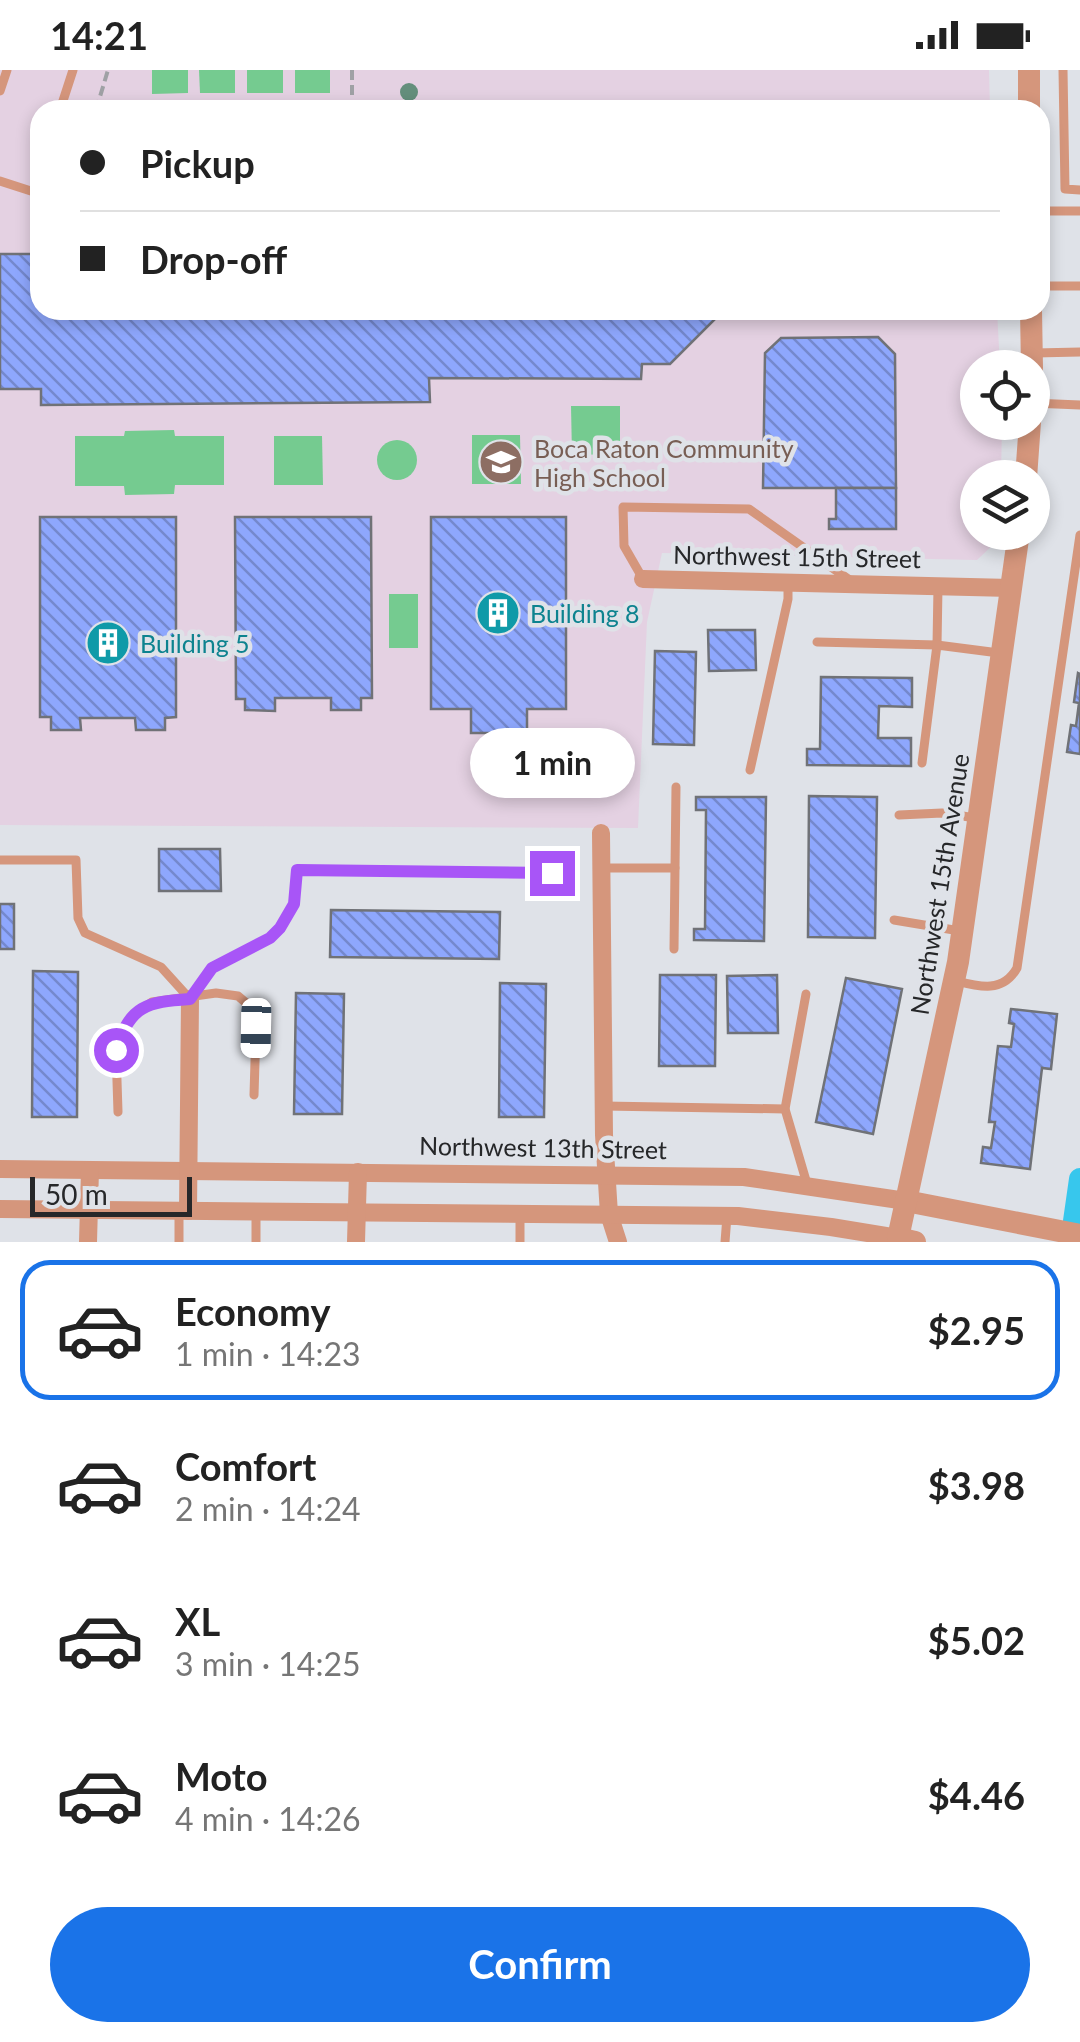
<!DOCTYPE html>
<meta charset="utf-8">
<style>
:root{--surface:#fff;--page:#f2f2f2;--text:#222;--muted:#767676;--line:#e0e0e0;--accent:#1a73e8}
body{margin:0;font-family:Lato,sans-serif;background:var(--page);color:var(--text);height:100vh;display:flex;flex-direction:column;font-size:38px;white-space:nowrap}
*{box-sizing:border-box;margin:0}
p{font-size:32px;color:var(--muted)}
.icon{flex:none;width:55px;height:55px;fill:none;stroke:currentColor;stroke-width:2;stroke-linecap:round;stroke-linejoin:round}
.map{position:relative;height:1172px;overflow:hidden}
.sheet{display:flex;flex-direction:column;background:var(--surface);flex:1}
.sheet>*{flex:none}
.guide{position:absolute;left:30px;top:30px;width:1020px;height:220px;border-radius:30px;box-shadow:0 5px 15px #0003;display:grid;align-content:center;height:220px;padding:0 50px;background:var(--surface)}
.controls{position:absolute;left:960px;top:280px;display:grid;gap:20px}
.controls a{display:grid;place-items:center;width:90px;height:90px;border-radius:50%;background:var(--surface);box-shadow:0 5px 15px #0003;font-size:50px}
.scale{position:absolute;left:30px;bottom:25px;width:162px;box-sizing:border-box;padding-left:10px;border:5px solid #262729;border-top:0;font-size:28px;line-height:35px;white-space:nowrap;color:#262729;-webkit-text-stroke:8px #dfe2e8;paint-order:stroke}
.end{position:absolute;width:45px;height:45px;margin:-22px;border:12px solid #a855f7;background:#fff;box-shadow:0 0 0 5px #fff}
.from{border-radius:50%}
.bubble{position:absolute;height:70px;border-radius:35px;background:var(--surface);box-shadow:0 5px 15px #0003;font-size:32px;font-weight:700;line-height:70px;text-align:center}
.car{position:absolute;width:30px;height:60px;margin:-30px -15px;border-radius:12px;box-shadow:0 0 8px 2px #0007;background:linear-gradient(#fff 24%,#345 0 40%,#fff 0 76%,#345 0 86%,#fff 0)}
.guide b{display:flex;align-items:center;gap:35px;height:95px;font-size:38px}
.guide b+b{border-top:2px solid var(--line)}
.guide i{width:25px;height:25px;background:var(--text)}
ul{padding:18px 0 0;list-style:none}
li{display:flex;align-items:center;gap:30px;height:140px;margin:0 20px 15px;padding:0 30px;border:5px solid transparent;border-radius:30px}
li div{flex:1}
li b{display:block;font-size:38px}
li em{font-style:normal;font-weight:700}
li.on{border-color:var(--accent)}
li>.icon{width:90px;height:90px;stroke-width:1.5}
.cta{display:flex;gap:20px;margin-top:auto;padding:20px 50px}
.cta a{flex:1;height:115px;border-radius:60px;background:var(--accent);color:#fff;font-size:40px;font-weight:700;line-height:115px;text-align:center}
.status{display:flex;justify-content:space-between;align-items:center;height:70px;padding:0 50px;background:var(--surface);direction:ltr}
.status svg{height:28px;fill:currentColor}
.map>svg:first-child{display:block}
</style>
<div class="status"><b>14:21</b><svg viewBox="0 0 49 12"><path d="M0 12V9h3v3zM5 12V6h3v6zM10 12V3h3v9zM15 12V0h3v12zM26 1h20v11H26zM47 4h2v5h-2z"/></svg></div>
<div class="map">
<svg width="1080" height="1172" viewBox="0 0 1080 1172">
<defs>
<pattern id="building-back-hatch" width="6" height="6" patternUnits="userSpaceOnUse" patternTransform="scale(2.5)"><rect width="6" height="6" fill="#8ea7fd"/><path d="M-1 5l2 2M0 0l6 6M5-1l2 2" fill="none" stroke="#7488cd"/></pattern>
</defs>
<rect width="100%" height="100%" fill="#dfe2e8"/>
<polygon fill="#e4d1e2" points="0,0 989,0 990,40 40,40 40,240 997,240 1000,297 978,298 978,352 1002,353 1001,407 978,408 978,462 996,463 995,473 977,490 662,483 647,552 638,758 0,755"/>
<g fill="#75cb90">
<polygon points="152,0 188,0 188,23 152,24"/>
<polygon points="199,0 235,0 235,23 200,23"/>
<rect x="247" y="0" width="36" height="23"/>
<rect x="295" y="0" width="35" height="23"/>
<polygon points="571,336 620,336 620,384 572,385"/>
<polygon points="174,360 175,366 224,366 224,415 175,415 174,424 125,425 124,416 75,416 75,366 124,366 125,361"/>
<polygon points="472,365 520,365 521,414 472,414"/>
<polygon points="274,366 322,366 323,415 274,415"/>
<circle cx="397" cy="390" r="20"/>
<rect x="389" y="524" width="29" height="54"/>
</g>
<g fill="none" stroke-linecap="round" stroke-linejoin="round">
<polyline stroke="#37c7ed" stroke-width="22" points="1071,1172 1080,1109"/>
</g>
<g fill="url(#building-back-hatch)" stroke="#707277" stroke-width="2.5">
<polygon points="0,184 40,184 40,240 724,240 670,294 642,294 641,309 429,308 430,332 41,335 41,319 0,319"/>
<polygon points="878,267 895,284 896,418 763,418 765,283 781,268"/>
<polygon points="836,418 896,418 896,459 829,459 829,449 836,449"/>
<polygon points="40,447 176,447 176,647 165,648 165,660 136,660 135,648 80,648 81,660 51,660 51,647 40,647"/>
<polygon points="235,447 371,447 372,628 361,628 361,640 331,640 331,628 275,628 275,641 245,640 245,629 236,629"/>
<polygon points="431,447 566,447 566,639 527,639 527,663 471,663 471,639 431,639"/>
<polygon points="708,560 755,560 756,600 709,601"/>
<polygon points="655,581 696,582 694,675 653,674"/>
<polygon points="1078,603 1080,604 1080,684 1067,682 1071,655 1076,656 1079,633 1074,632"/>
<polygon points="821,607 912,608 912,637 879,636 878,668 911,668 911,696 807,695 807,679 820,679"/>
<polygon points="809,726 877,727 875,868 808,867"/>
<polygon points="696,727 766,727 764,871 694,870 694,859 705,859 706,740 696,740"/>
<polygon points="159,779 220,779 221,821 159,821"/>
<rect x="0" y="834" width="14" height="45"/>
<polygon points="331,840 500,842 499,889 330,887"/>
<polygon points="33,901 78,902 77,1047 32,1047"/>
<polygon points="660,905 716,905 715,996 659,996"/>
<polygon points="777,905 778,963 728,963 727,906"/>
<polygon points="846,908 902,919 873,1064 816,1052"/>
<polygon points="500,913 546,914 544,1047 499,1047"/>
<polygon points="296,923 344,924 342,1044 294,1044"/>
<polygon points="1011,939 1057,944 1051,999 1042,998 1030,1099 981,1093 983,1077 991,1078 995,1052 989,1052 998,976 1011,977 1014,954 1009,953"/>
</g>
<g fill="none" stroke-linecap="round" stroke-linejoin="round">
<g stroke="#9fa1a5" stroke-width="4" stroke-dasharray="10 5" stroke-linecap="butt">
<polyline points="352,0 352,40"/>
<polyline points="96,40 108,0"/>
<polyline points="35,184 36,174 40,170"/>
</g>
<g stroke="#d5967c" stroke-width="9">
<polyline points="1063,0 1065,119 1080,120"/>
<polyline points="0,21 7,0"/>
<polyline points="60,40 73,0"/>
<polyline points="0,111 34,122 40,103"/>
<polyline points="1040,141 1080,141"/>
<polyline points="1040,216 1080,216"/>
<polyline points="1035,283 1080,282"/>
<polyline points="1032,333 1080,335"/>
<polyline points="643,509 624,476 623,437 749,439 851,511"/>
<polyline points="817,572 937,575 938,517"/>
<polyline points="922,693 937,575 999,583"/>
<polyline points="750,700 788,529 788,511"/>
<polyline points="899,745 942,743 976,748"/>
<polyline points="0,790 76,790 78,848 85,863 161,897 190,929"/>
<polyline points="601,798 675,798 674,879"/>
<polyline points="675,798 676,717"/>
<polyline points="894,850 960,861"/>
<path d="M956,911C980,917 1003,923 1017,898L1080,465"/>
<polyline points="806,924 785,1039 807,1114"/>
<polyline points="190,929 212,897 270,868 280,859 294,834 297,800 552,803"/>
<polyline points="604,1036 785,1039"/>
<polyline points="118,1042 116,980 132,946 152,932 216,923 238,926 251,937 256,958 254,1025"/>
<polyline points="179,1141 179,1172"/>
<polyline points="520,1145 520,1172"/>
<polyline points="256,1172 256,1142"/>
<polyline points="725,1172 727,1146"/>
</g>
<g stroke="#d5967c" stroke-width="18">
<polyline points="643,509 1011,518"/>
<polyline points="601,763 604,1065 609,1144 618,1172"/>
<polyline points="0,1099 744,1107 906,1131"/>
<polyline points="0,1139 738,1146 831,1157 898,1168 897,1172"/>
<polyline points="188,1141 190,929"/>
<polyline points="88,1172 90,1100"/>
<polyline points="356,1172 358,1102"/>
</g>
<g stroke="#d5967c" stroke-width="22">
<polyline points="1029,0 1029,40"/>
<polyline points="1031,240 1032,298"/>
<polyline points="1026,408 1030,352"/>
<polyline points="906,1131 1080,1165"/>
<polyline points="915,1172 898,1168 958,892 1019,462"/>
</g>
</g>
<circle fill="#648f7c" cx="409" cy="22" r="9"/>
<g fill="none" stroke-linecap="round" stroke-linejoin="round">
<path stroke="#a855f7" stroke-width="12" d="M116,980C130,935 147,932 190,929L212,898L270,868L280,858L294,834L297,800L552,803"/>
</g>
<defs>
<symbol id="school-disc" viewBox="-11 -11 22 22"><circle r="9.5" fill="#8d6e63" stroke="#dfe2e8"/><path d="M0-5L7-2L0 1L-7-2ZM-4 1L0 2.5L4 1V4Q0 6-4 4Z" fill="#fff"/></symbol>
<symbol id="building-disc" viewBox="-11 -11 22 22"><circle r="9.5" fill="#0f9aa8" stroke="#dfe2e8"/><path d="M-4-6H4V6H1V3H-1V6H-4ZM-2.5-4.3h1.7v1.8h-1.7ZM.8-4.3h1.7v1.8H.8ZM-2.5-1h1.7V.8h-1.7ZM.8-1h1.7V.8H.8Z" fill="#fff"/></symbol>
</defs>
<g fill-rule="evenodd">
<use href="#school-disc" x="476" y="367" width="50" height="50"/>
<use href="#building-disc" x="473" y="518" width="50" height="50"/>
<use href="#building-disc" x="83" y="548" width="50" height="50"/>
</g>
<g text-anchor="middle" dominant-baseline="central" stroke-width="9" stroke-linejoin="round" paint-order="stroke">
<g font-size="25" fill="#785e54" stroke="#dfe2e8" text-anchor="start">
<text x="534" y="378">Boca Raton Community<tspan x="534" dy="29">High School</tspan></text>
</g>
<g font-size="25" fill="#262729" stroke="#dfe2e8">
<text transform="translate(797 486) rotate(1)">Northwest 15th Street</text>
<text transform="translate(939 814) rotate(-81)">Northwest 15th Avenue</text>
<text transform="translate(543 1077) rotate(1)">Northwest 13th Street</text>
</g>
<g font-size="25" fill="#0d838f" stroke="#dfe2e8" text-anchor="start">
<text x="530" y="543">Building 8</text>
<text x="140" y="573">Building 5</text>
</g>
</g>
</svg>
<div class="controls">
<a><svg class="icon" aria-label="locate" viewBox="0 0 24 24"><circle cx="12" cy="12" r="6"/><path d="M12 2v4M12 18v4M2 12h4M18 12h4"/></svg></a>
<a><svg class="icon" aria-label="layers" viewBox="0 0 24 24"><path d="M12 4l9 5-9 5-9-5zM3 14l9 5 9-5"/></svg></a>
</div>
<div class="scale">50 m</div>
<i class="end from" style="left:116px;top:980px"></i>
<i class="end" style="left:552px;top:803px"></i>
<div class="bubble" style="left:470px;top:658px;width:165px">1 min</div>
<i class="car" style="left:256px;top:958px;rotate:181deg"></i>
<div class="guide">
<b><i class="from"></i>Pickup</b>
<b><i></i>Drop-off</b>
</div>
</div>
<section class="sheet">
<ul>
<li class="on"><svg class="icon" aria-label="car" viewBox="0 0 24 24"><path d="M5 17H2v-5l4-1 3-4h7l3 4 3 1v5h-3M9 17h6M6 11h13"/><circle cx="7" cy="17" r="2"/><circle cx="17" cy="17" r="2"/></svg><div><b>Economy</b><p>1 min · 14:23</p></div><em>$2.95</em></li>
<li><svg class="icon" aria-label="car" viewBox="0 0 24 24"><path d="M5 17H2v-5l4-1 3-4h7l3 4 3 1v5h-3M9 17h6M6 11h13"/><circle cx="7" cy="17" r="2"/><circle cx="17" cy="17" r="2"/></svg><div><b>Comfort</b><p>2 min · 14:24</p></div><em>$3.98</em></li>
<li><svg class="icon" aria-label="car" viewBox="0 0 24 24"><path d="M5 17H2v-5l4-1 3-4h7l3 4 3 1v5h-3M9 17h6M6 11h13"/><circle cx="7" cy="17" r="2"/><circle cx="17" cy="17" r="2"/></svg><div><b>XL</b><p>3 min · 14:25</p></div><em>$5.02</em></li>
<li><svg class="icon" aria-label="car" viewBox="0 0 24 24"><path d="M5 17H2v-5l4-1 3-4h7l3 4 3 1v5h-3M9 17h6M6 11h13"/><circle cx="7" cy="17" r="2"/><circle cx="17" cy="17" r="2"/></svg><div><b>Moto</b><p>4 min · 14:26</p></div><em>$4.46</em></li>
</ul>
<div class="cta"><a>Confirm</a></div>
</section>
